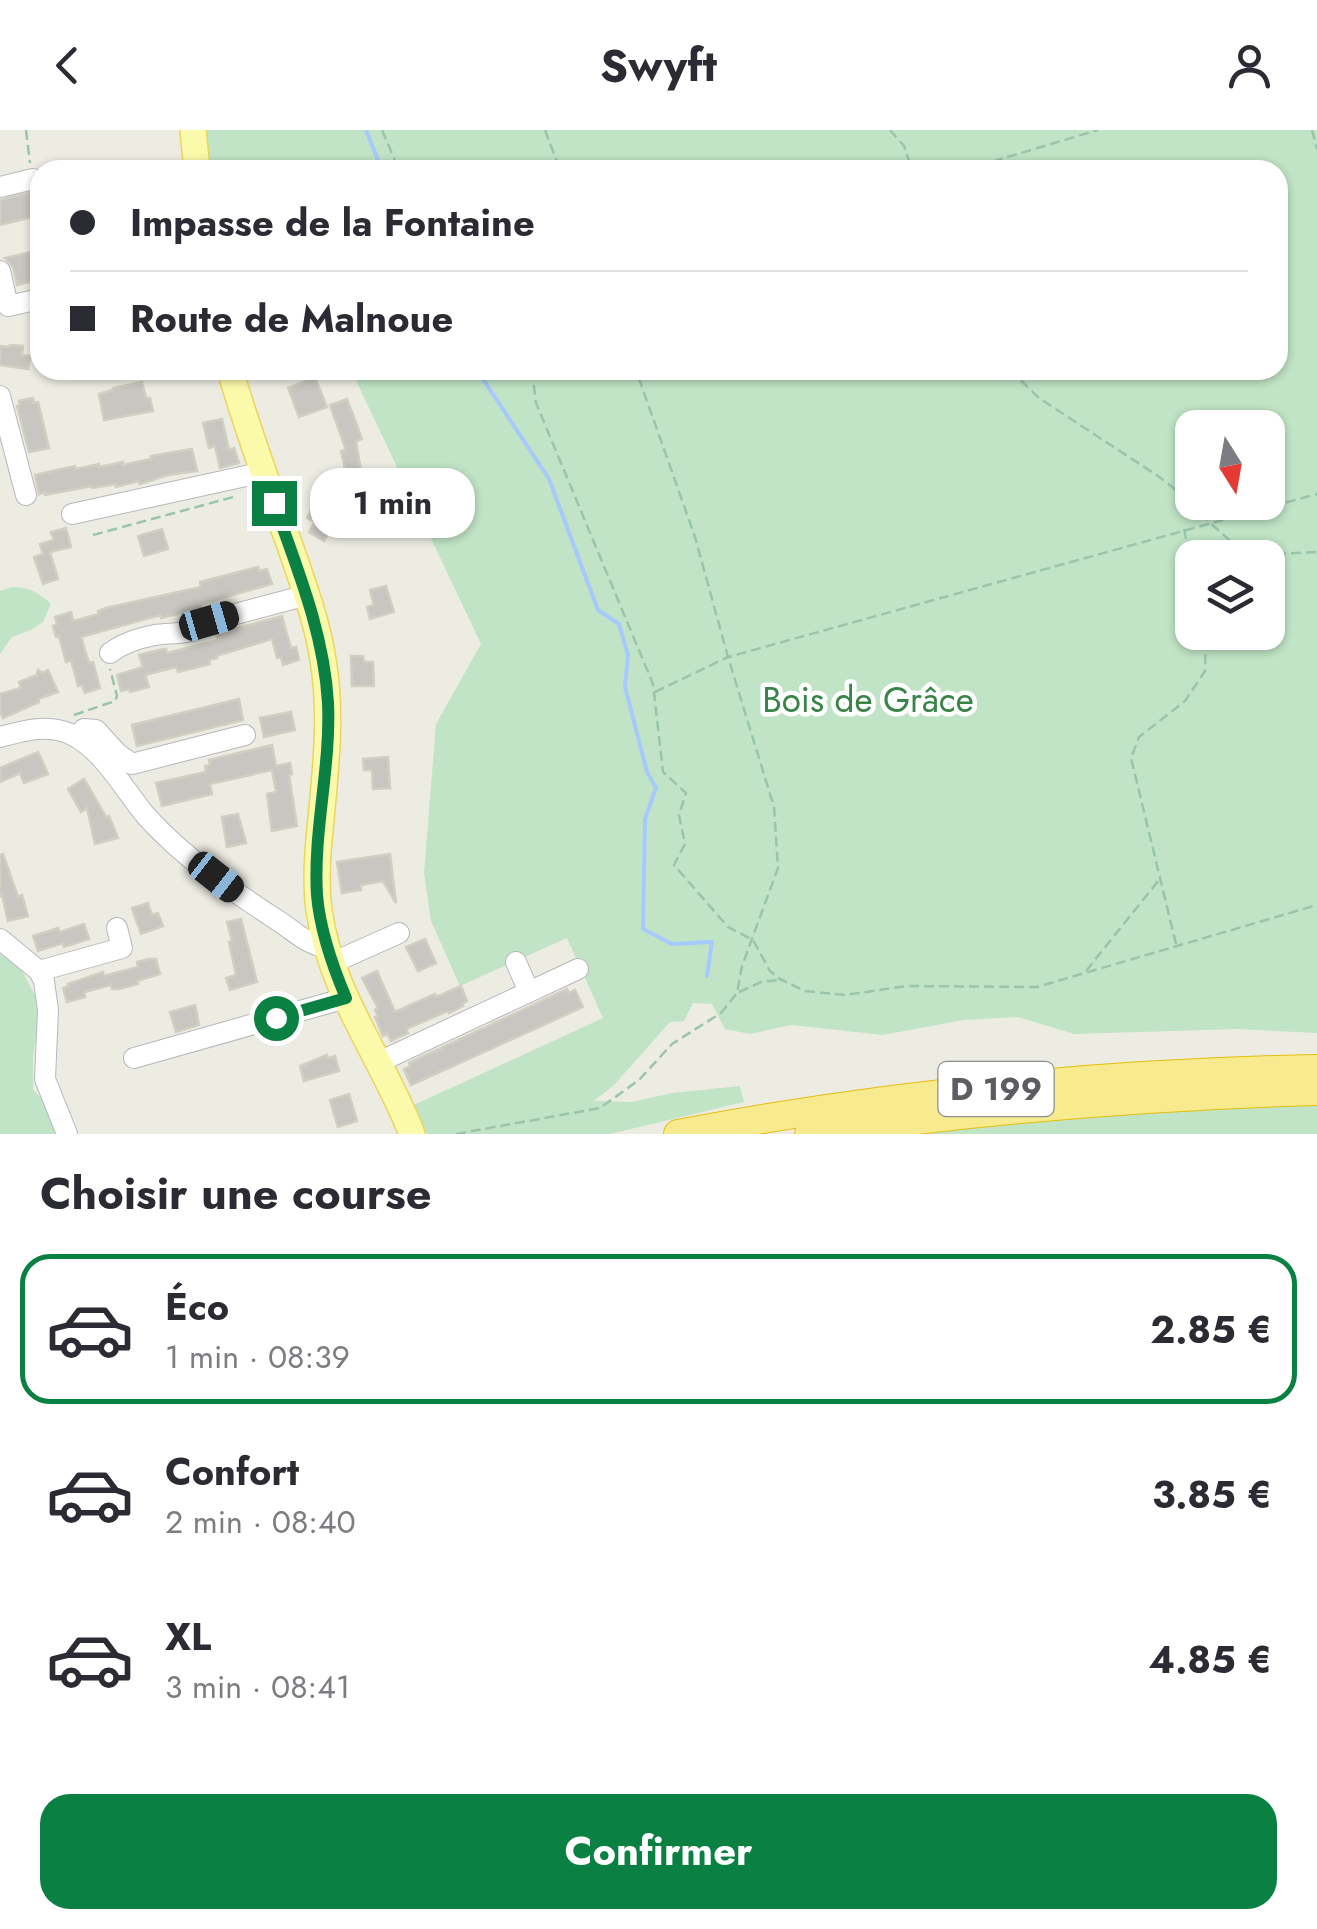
<!DOCTYPE html>
<html lang="fr">
<meta charset="utf-8">
<style>
:root{--surface:#fff;--page:#f2f2f3;--text:#2b2b33;--muted:#7c7c81;--line:#e1e1e2;--accent:#0b8043}
body{margin:0;font-family:Jost,sans-serif;background:var(--page);color:var(--text);height:100vh;display:flex;flex-direction:column;font-size:38px;white-space:nowrap}
*{box-sizing:border-box;margin:0}
p{font-size:32px;color:var(--muted)}
.icon{flex:none;width:55px;height:55px;fill:none;stroke:currentColor;stroke-width:2;stroke-linecap:round;stroke-linejoin:round}
.map{position:relative;height:1004px;overflow:hidden}
.panel{display:flex;flex-direction:column;background:var(--surface);flex:1}
.panel>*{flex:none}
.hud{position:absolute;left:30px;top:30px;width:1258px;height:220px;border-radius:30px;box-shadow:0 2px 8px #0004;display:grid;align-content:center;height:220px;padding:0 40px;background:var(--surface)}
.needle{width:65px;rotate:169deg}
.fabs{position:absolute;left:1175px;top:280px;display:grid;gap:20px}
.fabs a{display:grid;place-items:center;width:110px;height:110px;border-radius:20px;background:var(--surface);box-shadow:0 2px 8px #0004;font-size:50px}
.end{position:absolute;width:45px;height:45px;margin:-22px;border:12px solid #0b8043;background:#fff;box-shadow:0 0 0 5px #fff}
.from{border-radius:50%}
.bubble{position:absolute;height:70px;border-radius:30px;background:var(--surface);box-shadow:0 2px 8px #0004;font-size:32px;font-weight:700;line-height:70px;text-align:center}
.car{position:absolute;width:30px;height:60px;margin:-30px -15px;border-radius:12px;box-shadow:0 0 8px 2px #0007;background:linear-gradient(#222 24%,#8ab4d8 0 40%,#222 0 76%,#8ab4d8 0 86%,#222 0)}
.hud b{display:flex;align-items:center;gap:35px;height:95px;font-size:38px}
.hud b+b{border-top:2px solid var(--line)}
.hud i{width:25px;height:25px;background:var(--text)}
ul{padding:0;list-style:none}
li{display:flex;align-items:center;gap:30px;height:150px;margin:0 20px 15px;padding:0 20px;border:5px solid transparent;border-radius:30px}
li div{flex:1}
li b{display:block;font-size:38px}
li em{font-style:normal;font-weight:700}
li.on{border-color:var(--accent)}
li>.icon{width:90px;height:90px;stroke-width:1.5}
h2{padding:0 40px;font-size:45px;line-height:120px}
.button{display:flex;gap:20px;margin-top:auto;padding:20px 40px}
.button a{flex:1;height:115px;border-radius:30px;background:var(--accent);color:#fff;font-size:40px;font-weight:700;line-height:115px;text-align:center}
header{display:flex;justify-content:space-between;align-items:center;height:130px;padding:0 40px;background:var(--surface);font-size:45px;font-weight:700}
.map>svg:first-child{display:block}
</style>
<header><svg class="icon" aria-label="back" viewBox="0 0 24 24"><path d="M15 5l-7 7 7 7"/></svg>Swyft<svg class="icon" aria-label="person" viewBox="0 0 24 24"><circle cx="12" cy="8" r="4"/><path d="M4 21q1-7 8-7t8 7"/></svg></header>
<div class="map">
<svg width="1317" height="1004" viewBox="0 0 1317 1004">
<rect width="100%" height="100%" fill="#edece3"/>
<g fill="#c0e4c5" fill-rule="evenodd">
<path d="M205,0H1317V903L1237,899L1074,904L1018,887L964,890L883,905L791,895L750,904L725,899L712,874L693,873L684,891L670,892L615,954L594,971L632,972L672,963L740,956L744,972L610,1004H428L403,980L603,888L567,808L460,856L431,791L424,743L436,594L481,514L351,240H1278V40H208ZM1192,298H1268V372H1192ZM1192,428H1268V502H1192Z"/>
<path d="M12,457C29,457 38,462 51,474L43,492L31,500L12,507L0,524V461Z"/>
<polygon points="0,824 21,839 35,865 38,890 33,927 33,960 53,979 63,1004 0,1004"/>
<polygon points="1317,974 1317,1004 887,1004 1138,979"/>
</g>
<g fill="none" stroke-linecap="round" stroke-linejoin="round">
<g stroke="#a5cafb" stroke-width="4">
<polyline points="366,0 382,40"/>
<polyline points="477,240 549,349 598,480 619,494 628,525 625,557 647,642 656,658 645,689 643,799 672,814 712,812 707,846"/>
</g>
</g>
<g fill="#c8c6c0" stroke="#d1cfc1" stroke-width="2.5">
<polygon points="40,60 40,85 0,95 0,70"/>
<polygon points="40,120 40,150 17,155 13,137 5,128"/>
<polygon points="10,215 23,216 22,225 30,226 28,239 0,235 0,216 9,217"/>
<polygon points="315,247 327,277 299,287 288,258"/>
<polygon points="142,252 146,268 150,268 153,281 104,290 99,264 113,260 113,258"/>
<polygon points="33,268 34,273 38,272 49,318 29,322 17,276 20,275 19,271"/>
<polygon points="347,269 362,309 356,311 361,341 346,344 341,321 346,320 330,275"/>
<polygon points="222,289 229,320 234,318 239,333 220,338 215,316 209,318 203,293"/>
<polygon points="192,319 197,341 168,345 140,354 139,351 116,357 116,354 92,358 92,356 45,365 45,362 39,364 35,345 75,336 76,339 99,334 99,337 123,332 123,335 151,329 151,326"/>
<polygon points="317,370 330,377 334,370 348,378 343,388 350,392 342,407 330,400 324,411 309,402 315,392 307,388"/>
<polygon points="66,398 71,417 50,422 58,449 43,454 34,427 43,424 40,414 54,410 51,402"/>
<polygon points="162,399 168,419 144,426 138,406"/>
<polygon points="258,437 259,441 267,439 272,454 200,474 201,477 198,479 161,488 160,485 81,507 89,533 93,532 100,558 85,563 82,555 78,556 71,530 66,532 59,506 56,507 53,496 57,494 55,487 71,482 73,491 99,484 98,481 106,478 201,457 200,452"/>
<polygon points="386,456 394,482 370,489 367,477 374,475 370,460"/>
<polygon points="282,486 291,518 296,517 299,530 283,535 281,527 277,528 272,509 216,526 217,528 209,530 210,534 178,542 176,537 145,545 149,557 130,562 129,559 121,561 117,545 143,537 139,525 163,519 166,519 167,523 199,515 218,510 216,504"/>
<polygon points="351,526 363,526 364,532 373,532 374,556 352,556"/>
<polygon points="38,540 43,543 48,540 58,562 38,569 39,572 3,588 0,581 0,564 21,558 19,552 37,545"/>
<polygon points="239,569 243,590 137,616 132,595"/>
<polygon points="291,582 295,600 264,607 260,588"/>
<polygon points="272,615 276,636 290,633 292,644 289,645 297,696 272,701 267,664 276,662 272,640 210,654 212,664 162,676 156,653 206,642 205,636 210,635 209,630"/>
<polygon points="38,622 48,644 24,653 20,643 0,652 0,638"/>
<polygon points="388,627 390,658 373,659 372,640 364,640 363,629"/>
<polygon points="84,649 106,687 109,686 118,708 95,714 87,678 81,682 68,659"/>
<polygon points="238,684 246,713 227,717 222,687"/>
<polygon points="3,724 18,767 22,765 28,786 8,791 2,765 0,766 0,725"/>
<polygon points="390,724 396,773 383,751 361,755 361,760 342,763 337,732"/>
<polygon points="148,773 152,785 158,783 163,796 141,804 132,778"/>
<polygon points="241,789 257,852 230,860 226,848 236,845 229,812 232,811 227,792"/>
<polygon points="84,794 89,809 64,817 63,813 38,821 33,806 58,798 60,802"/>
<polygon points="425,809 436,833 418,841 406,817"/>
<polygon points="149,829 156,829 160,844 137,851 138,854 119,859 112,859 111,855 84,862 85,867 67,872 63,858 69,856 68,854 103,842 104,846 138,837 137,832"/>
<polygon points="377,841 395,882 435,864 436,867 461,856 467,871 462,874 463,876 449,883 448,881 406,899 408,903 391,911 387,904 383,906 375,887 378,886 375,880 378,878 362,848"/>
<polygon points="567,859 569,863 575,860 583,877 411,955 404,939 410,936 409,933"/>
<polygon points="195,875 199,895 176,902 170,882"/>
<polygon points="327,925 328,928 335,926 339,941 304,951 300,936"/>
<polygon points="349,964 357,991 338,997 330,970"/>
</g>
<g fill="none" stroke-linecap="round" stroke-linejoin="round">
<defs>
<g id="minor">
<polyline points="0,57 33,49"/>
<polyline points="0,141 8,176 40,169"/>
<polyline points="0,266 26,365"/>
<polyline points="72,384 264,342"/>
<path d="M110,523C123,513 139,508 155,505C175,502 191,506 209,491L307,465"/>
<path d="M0,607C23,601 45,594 68,603C103,618 123,659 147,687C185,729 234,762 280,792C298,804 305,813 327,818"/>
<polyline points="76,607 84,599 96,600 118,624 132,634 245,605"/>
<polyline points="0,809 39,841 44,851 48,880 45,949 67,1004"/>
<polyline points="516,832 529,862"/>
<polyline points="332,833 399,803"/>
<polyline points="39,841 122,818 117,798"/>
<polyline points="134,928 346,868"/>
<polyline points="379,932 578,839"/>
</g>
<g id="major">
<polyline points="193,0 197,40"/>
<path d="M230,240C247,298 268,356 289,413C302,451 317,490 323,530C332,583 326,636 321,689C318,719 315,750 319,780C330,862 383,929 412,1004"/>
</g>
<g id="highway">
<path d="M678,1004C888,964 1104,943 1317,939"/>
<path d="M809,1004C977,980 1147,966 1317,961"/>
</g>
</defs>
<use href="#minor" stroke="#b5b7bd" stroke-width="22"/>
<use href="#major" stroke="#ead65e" stroke-width="28"/>
<use href="#highway" stroke="#e5be0b" stroke-width="30"/>
<g stroke="#9ac4ab" stroke-width="2.5" stroke-dasharray="10 5" stroke-linecap="butt">
<polyline points="26,0 30,33"/>
<polyline points="382,0 399,40"/>
<polyline points="545,0 560,40"/>
<polyline points="890,0 904,16 912,40"/>
<polyline points="1312,0 1317,19"/>
<polyline points="964,40 1098,0"/>
<polyline points="532,240 536,273 653,554 663,642 686,663 679,685 685,714 674,735 728,797 753,810 770,841 780,849 805,861 845,865 907,856 1037,857 1317,775"/>
<polyline points="1010,240 1039,268 1158,346 1197,376 1209,392 1236,416 1248,423 1275,424 1317,422"/>
<polyline points="1184,399 1192,437"/>
<polyline points="93,405 237,366"/>
<polyline points="655,562 728,527 1317,364"/>
<polyline points="74,585 115,571 117,566 110,539"/>
<polyline points="1176,814 1131,628 1139,607 1185,571 1205,541 1206,502"/>
<polyline points="1086,841 1159,750"/>
<polyline points="739,862 761,852 778,850"/>
<polyline points="456,1004 600,978 639,950 672,914 721,883 737,863 742,836 778,738 774,677 728,527 695,407 636,240"/>
</g>
<use href="#minor" stroke="#fff" stroke-width="20"/>
<use href="#major" stroke="#fbf9aa" stroke-width="25"/>
<use href="#highway" stroke="#f8eb8f" stroke-width="28"/>
</g>
<g fill="none" stroke-linecap="round" stroke-linejoin="round">
<path stroke="#0b8043" stroke-width="12" d="M274,373C297,438 324,503 328,573C331,637 313,701 317,765C320,801 332,835 346,868L276,888"/>
</g>
<g text-anchor="middle" dominant-baseline="central" stroke-width="9" stroke-linejoin="round" paint-order="stroke">
<rect fill="#fff" stroke="#8c8e92" stroke-width="2.5" x="938.5" y="932" width="115" height="54" rx="8"/>
<g font-size="32" font-weight="bold" fill="#5b5d63">
<text x="996" y="959">D 199</text>
</g>
<g font-size="35" fill="#398447" stroke="#fff">
<text x="868" y="570">Bois de Grâce</text>
</g>
</g>
</svg>
<div class="fabs">
<a><svg class="needle" viewBox="-14 -14 28 28"><path d="M0-13l5 13h-10z" fill="#e53935"/><path d="M0 13l5-13h-10z" fill="#7c7c81"/></svg></a>
<a><svg class="icon" aria-label="layers" viewBox="0 0 24 24"><path d="M12 4l9 5-9 5-9-5zM3 14l9 5 9-5"/></svg></a>
</div>
<i class="end from" style="left:276px;top:888px"></i>
<i class="end" style="left:274px;top:373px"></i>
<div class="bubble" style="left:310px;top:338px;width:165px">1 min</div>
<i class="car" style="left:209px;top:491px;rotate:74deg"></i>
<i class="car" style="left:216px;top:747px;rotate:128deg"></i>
<div class="hud">
<b><i class="from"></i>Impasse de la Fontaine</b>
<b><i></i>Route de Malnoue</b>
</div>
</div>
<section class="panel">
<h2>Choisir une course</h2>
<ul>
<li class="on"><svg class="icon" aria-label="car" viewBox="0 0 24 24"><path d="M5 17H2v-5l4-1 3-4h7l3 4 3 1v5h-3M9 17h6M6 11h13"/><circle cx="7" cy="17" r="2"/><circle cx="17" cy="17" r="2"/></svg><div><b>Éco</b><p>1 min · 08:39</p></div><em>2.85 €</em></li>
<li><svg class="icon" aria-label="car" viewBox="0 0 24 24"><path d="M5 17H2v-5l4-1 3-4h7l3 4 3 1v5h-3M9 17h6M6 11h13"/><circle cx="7" cy="17" r="2"/><circle cx="17" cy="17" r="2"/></svg><div><b>Confort</b><p>2 min · 08:40</p></div><em>3.85 €</em></li>
<li><svg class="icon" aria-label="car" viewBox="0 0 24 24"><path d="M5 17H2v-5l4-1 3-4h7l3 4 3 1v5h-3M9 17h6M6 11h13"/><circle cx="7" cy="17" r="2"/><circle cx="17" cy="17" r="2"/></svg><div><b>XL</b><p>3 min · 08:41</p></div><em>4.85 €</em></li>
</ul>
<div class="button"><a>Confirmer</a></div>
</section>
